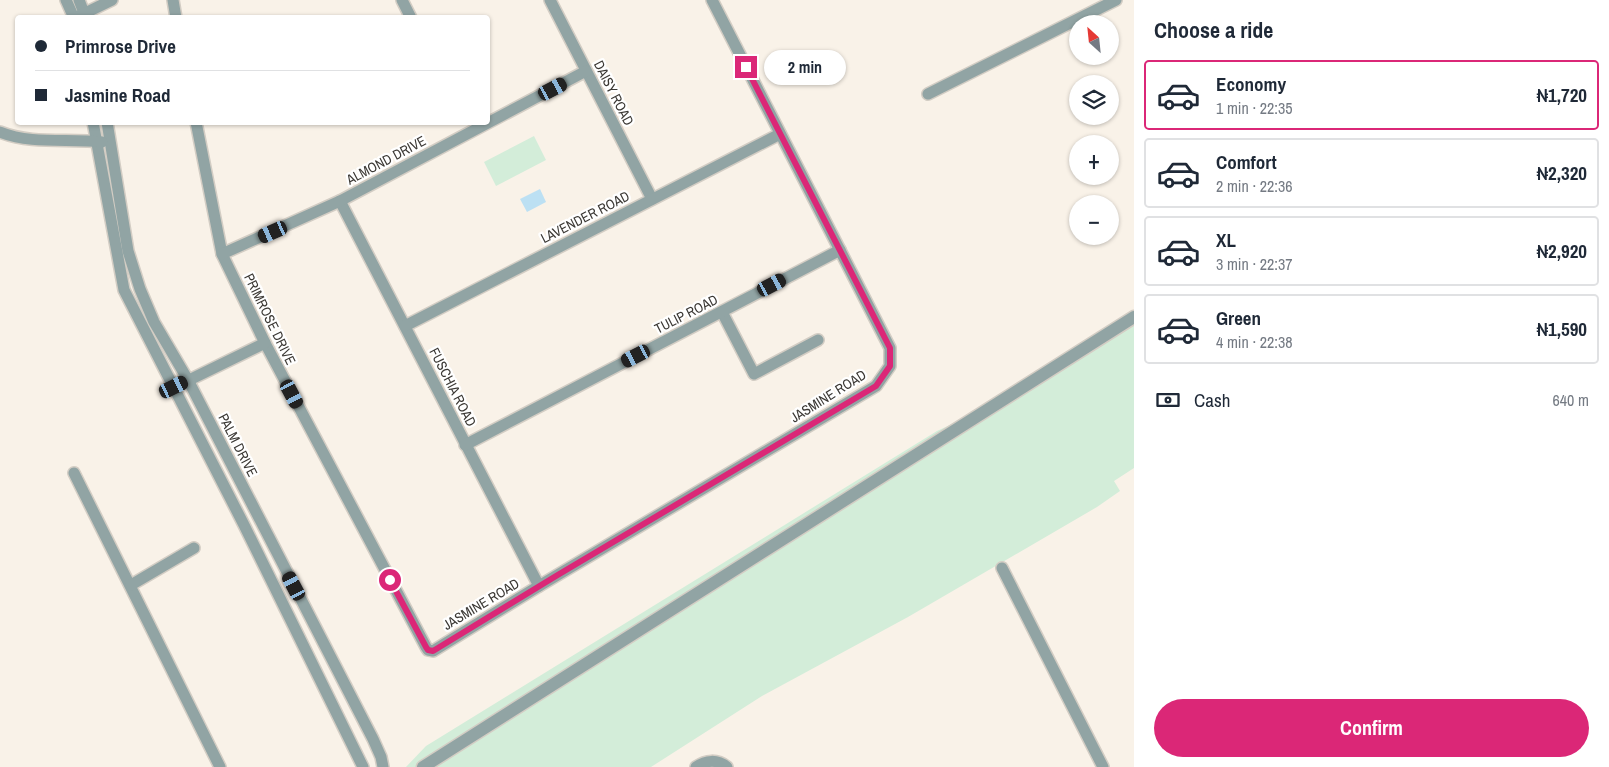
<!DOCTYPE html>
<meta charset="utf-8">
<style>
:root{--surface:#fff;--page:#f6f6f7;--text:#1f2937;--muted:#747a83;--line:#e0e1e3;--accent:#db2777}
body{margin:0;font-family:"Archivo Narrow",sans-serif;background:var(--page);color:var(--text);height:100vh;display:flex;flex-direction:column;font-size:19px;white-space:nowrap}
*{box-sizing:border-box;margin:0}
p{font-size:16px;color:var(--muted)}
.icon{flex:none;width:28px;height:28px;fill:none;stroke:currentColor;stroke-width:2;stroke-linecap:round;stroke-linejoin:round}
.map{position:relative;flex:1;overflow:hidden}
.drawer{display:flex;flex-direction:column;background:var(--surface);width:475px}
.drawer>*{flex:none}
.banner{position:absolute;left:15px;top:15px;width:475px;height:110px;border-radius:5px;box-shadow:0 1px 4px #0004;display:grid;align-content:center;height:110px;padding:0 20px;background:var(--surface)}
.needle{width:32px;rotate:333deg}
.fabs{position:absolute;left:1069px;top:15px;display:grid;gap:10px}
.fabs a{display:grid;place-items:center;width:50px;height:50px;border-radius:50%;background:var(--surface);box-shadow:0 1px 4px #0004;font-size:25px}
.end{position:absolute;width:22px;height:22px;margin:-11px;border:6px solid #db2777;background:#fff;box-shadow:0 0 0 2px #fff}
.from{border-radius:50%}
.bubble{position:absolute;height:35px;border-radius:18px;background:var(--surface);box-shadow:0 1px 4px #0004;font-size:16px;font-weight:700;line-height:35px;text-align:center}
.car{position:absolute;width:15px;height:30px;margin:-15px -8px;border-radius:6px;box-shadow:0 0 4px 1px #0007;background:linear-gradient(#222 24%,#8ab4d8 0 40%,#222 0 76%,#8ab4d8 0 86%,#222 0)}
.banner b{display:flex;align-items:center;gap:18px;height:48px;font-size:19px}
.banner b+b{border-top:1px solid var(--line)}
.banner i{width:12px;height:12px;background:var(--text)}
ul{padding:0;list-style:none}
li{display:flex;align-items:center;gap:15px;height:70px;margin:0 10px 8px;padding:0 10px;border:2px solid var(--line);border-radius:5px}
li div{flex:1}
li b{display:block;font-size:19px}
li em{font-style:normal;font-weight:700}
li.on{border-color:var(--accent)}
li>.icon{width:45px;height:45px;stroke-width:1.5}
h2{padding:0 20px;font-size:22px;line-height:60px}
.pay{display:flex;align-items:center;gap:12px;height:55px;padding:0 20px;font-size:19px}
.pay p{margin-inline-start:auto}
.cta{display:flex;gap:10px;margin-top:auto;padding:10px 20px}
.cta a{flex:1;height:58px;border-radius:30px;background:var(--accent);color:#fff;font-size:20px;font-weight:700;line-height:58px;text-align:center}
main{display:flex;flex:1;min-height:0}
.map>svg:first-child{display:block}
</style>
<main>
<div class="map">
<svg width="1134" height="767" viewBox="0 0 1134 767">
<rect width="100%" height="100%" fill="#f9f2e8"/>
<g fill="#d3edd9">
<polygon points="534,136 546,160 496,186 484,162"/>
<polygon points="1134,319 1134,468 1114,481 1120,491 1097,507 908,617 762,696 651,767 406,767 426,746 937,431 1010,397"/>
</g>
<polygon fill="#bce0f3" points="540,189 546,202 527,212 520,199"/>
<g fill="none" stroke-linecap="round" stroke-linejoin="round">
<defs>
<g id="minor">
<polyline points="66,0 74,18"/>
<polyline points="79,0 86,18"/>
<polyline points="173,0 176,18"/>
<polyline points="402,0 411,18"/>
<polyline points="550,0 652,199"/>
<polyline points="75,18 112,0"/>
<polyline points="928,94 1116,0"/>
<polyline points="93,122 124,290 244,525 363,767"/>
<polyline points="107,122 128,251 140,289 154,322 188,380 373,739 381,757 383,767"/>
<polyline points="196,122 222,254 265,343 426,647 428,650 433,651 539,586 876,386 890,366 890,348 712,0"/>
<path d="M0,132C32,145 69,138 102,142"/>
<polyline points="340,201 539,586"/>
<polyline points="222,254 340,201 586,71"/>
<polyline points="722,312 754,374 818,340"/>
<polyline points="405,326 780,134"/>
<polyline points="181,384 265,343"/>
<polyline points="465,445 840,250"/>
<polyline points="74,473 220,767"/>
<polyline points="1002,568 1103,767"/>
<polyline points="131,585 194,548"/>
<path d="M696,767C706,760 717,759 727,767"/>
</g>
<polyline id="tertiary" points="423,767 1134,317"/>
</defs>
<use href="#minor" stroke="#d3cdc4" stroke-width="14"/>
<use href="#tertiary" stroke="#d3cdc4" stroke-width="15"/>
<use href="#minor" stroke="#91a4a4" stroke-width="11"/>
<use href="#tertiary" stroke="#91a4a4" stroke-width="12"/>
</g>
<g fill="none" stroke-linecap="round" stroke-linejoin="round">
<polyline stroke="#db2777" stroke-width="6" points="390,580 426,647 428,650 433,651 556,576 876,386 890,366 890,348 746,67"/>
</g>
<g text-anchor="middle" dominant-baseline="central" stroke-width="4.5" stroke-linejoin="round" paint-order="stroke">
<g font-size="14" fill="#3b3834" stroke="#fff">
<text transform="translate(614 93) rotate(63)">DAISY ROAD</text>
<text transform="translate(386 160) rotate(-28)">ALMOND DRIVE</text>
<text transform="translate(585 217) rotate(-27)">LAVENDER ROAD</text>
<text transform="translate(686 314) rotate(-27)">TULIP ROAD</text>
<text transform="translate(270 319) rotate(64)">PRIMROSE DRIVE</text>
<text transform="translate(453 387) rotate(63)">FUSCHIA ROAD</text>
<text transform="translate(828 396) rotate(-32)">JASMINE ROAD</text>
<text transform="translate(238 445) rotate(63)">PALM DRIVE</text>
<text transform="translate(481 604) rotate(-31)">JASMINE ROAD</text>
</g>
</g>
</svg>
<div class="fabs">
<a><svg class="needle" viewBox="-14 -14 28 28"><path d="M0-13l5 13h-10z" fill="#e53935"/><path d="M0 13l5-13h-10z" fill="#747a83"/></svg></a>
<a><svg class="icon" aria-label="layers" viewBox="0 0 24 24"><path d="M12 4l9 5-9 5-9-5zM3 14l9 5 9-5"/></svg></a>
<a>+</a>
<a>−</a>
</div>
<i class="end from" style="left:390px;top:580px"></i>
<i class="end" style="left:746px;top:67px"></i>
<div class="bubble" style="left:764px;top:50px;width:82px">2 min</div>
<i class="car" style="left:553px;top:89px;rotate:62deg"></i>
<i class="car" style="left:273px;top:232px;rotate:246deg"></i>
<i class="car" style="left:772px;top:285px;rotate:62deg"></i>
<i class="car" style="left:636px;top:356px;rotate:243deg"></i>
<i class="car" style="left:174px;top:387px;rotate:64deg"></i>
<i class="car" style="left:292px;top:394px;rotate:152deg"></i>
<i class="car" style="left:294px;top:586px;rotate:332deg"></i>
<div class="banner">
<b><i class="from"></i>Primrose Drive</b>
<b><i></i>Jasmine Road</b>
</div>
</div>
<section class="drawer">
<h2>Choose a ride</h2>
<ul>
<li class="on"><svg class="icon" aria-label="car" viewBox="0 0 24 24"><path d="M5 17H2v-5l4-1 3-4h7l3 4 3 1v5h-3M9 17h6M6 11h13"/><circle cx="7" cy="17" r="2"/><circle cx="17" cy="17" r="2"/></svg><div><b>Economy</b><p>1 min · 22:35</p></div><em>₦1,720</em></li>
<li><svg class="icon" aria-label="car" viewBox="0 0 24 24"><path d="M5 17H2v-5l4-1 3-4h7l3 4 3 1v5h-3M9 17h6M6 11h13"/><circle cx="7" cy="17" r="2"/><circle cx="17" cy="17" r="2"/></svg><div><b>Comfort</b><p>2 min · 22:36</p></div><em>₦2,320</em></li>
<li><svg class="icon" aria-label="car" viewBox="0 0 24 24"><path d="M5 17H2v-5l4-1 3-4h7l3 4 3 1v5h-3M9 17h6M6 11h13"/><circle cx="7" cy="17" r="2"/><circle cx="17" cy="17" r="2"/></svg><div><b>XL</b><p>3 min · 22:37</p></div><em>₦2,920</em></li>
<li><svg class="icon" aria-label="car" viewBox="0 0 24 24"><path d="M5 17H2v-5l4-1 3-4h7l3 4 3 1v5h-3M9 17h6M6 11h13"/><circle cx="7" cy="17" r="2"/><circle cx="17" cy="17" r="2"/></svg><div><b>Green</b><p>4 min · 22:38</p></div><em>₦1,590</em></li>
</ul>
<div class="pay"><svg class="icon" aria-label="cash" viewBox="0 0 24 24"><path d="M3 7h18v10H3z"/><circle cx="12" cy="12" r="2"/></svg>Cash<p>640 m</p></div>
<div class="cta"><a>Confirm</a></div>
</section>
</main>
